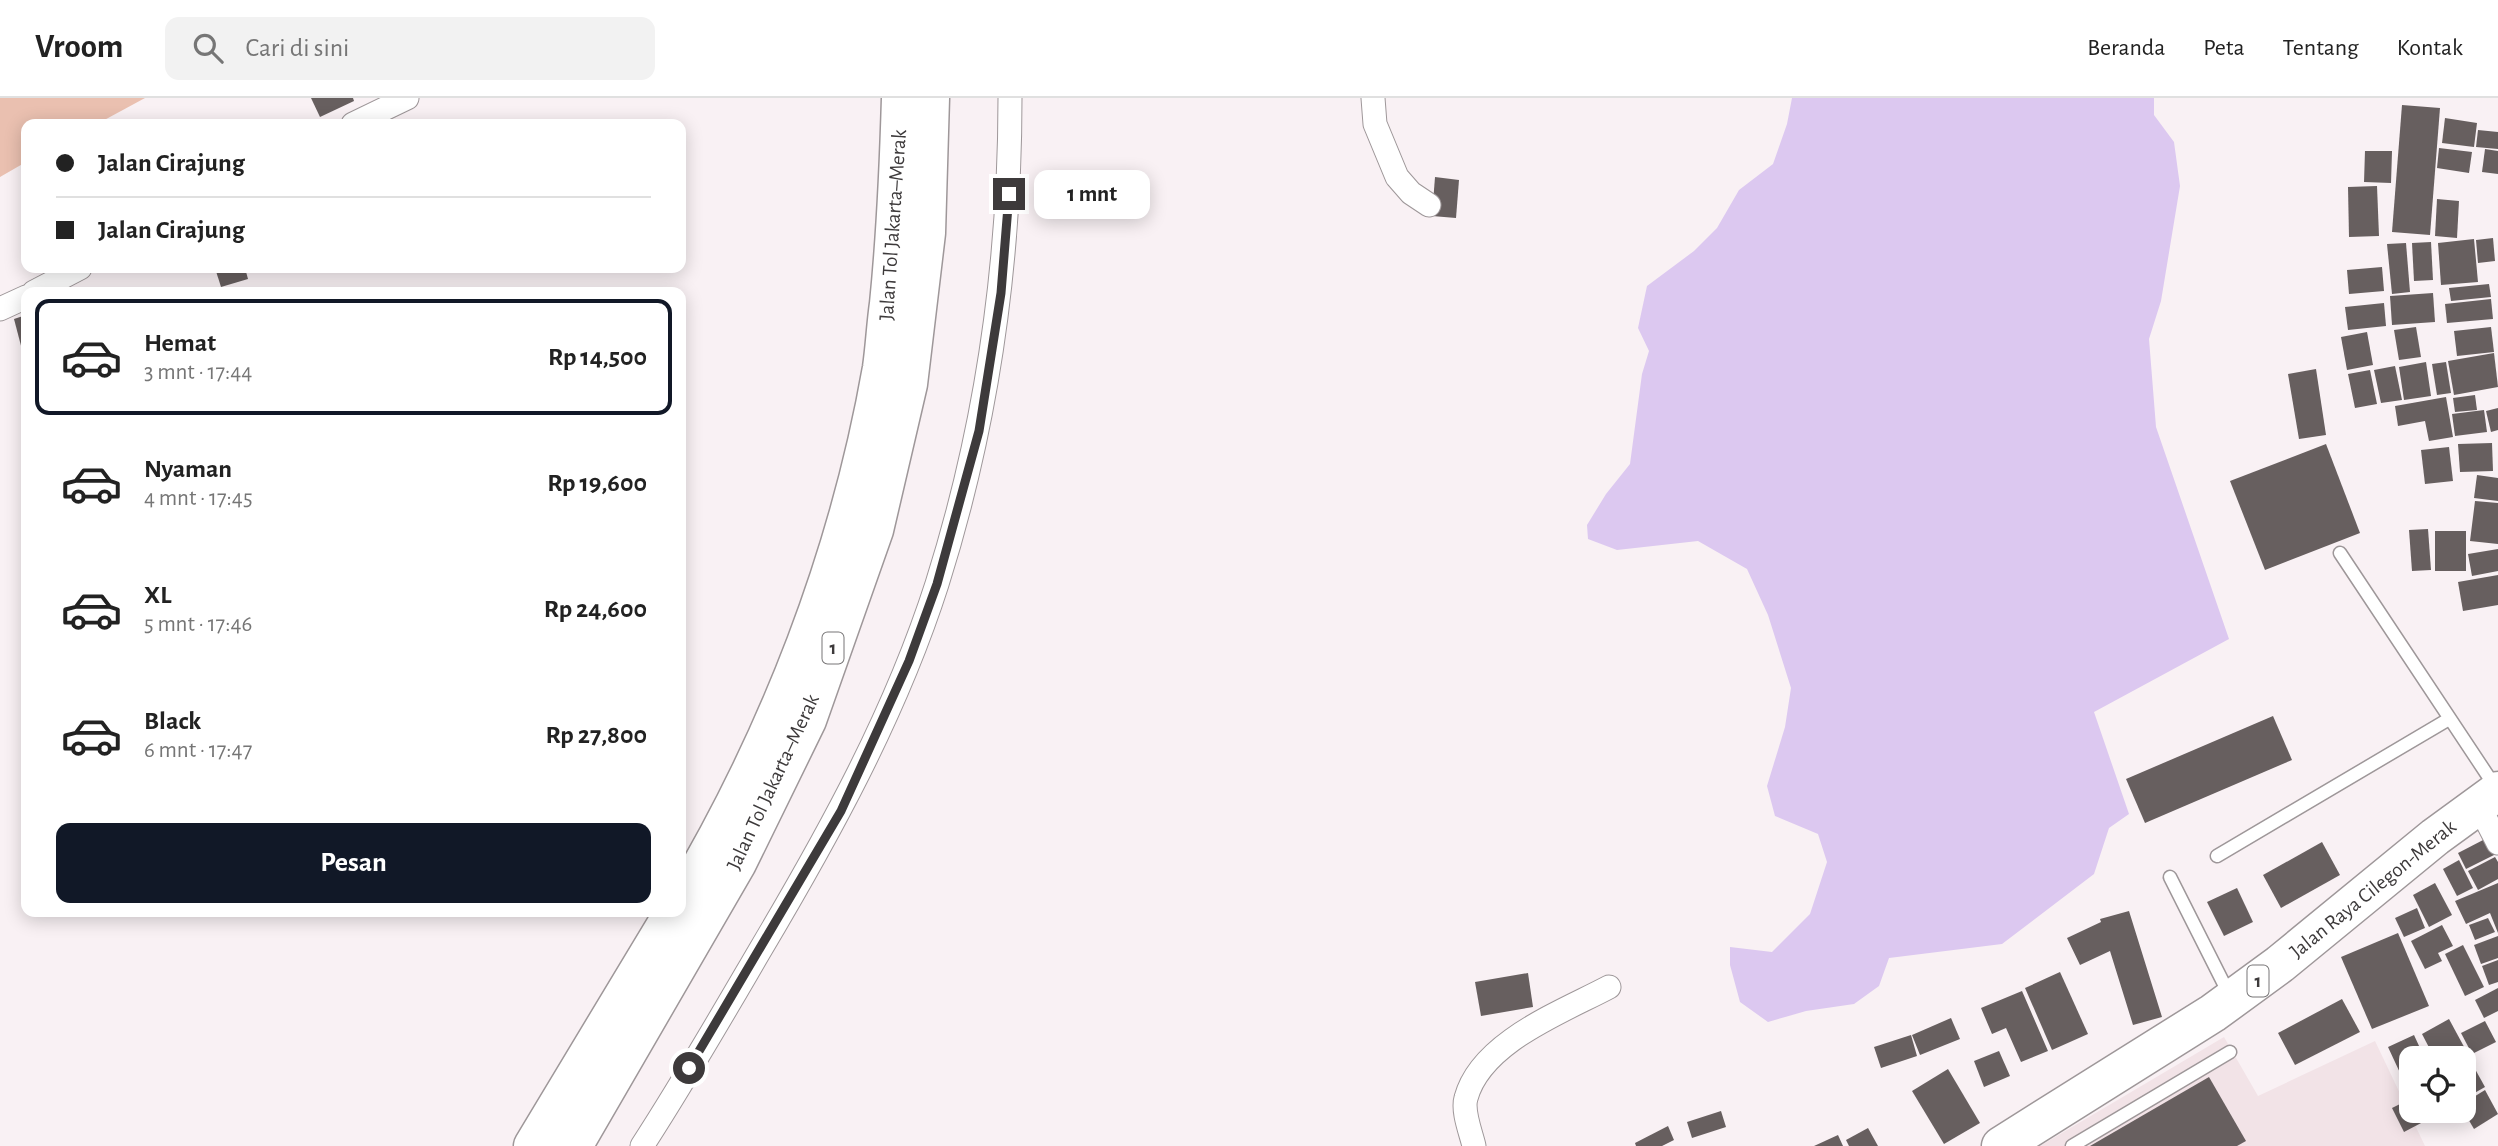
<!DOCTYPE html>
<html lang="id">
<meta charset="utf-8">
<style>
:root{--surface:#fff;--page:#f2f2f2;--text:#222;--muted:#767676;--line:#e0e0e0;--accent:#111827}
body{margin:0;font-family:"Alegreya Sans",sans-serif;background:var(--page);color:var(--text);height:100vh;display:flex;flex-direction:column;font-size:26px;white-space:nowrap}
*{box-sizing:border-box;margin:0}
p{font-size:23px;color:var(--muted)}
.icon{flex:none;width:38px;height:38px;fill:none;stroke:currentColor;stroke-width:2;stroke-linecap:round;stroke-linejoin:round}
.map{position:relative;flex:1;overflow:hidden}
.side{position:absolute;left:21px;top:189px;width:665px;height:630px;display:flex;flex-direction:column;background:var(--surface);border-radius:14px;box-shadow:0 4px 18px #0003}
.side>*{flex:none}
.banner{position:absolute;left:21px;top:21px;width:665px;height:154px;border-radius:14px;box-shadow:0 4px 18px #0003;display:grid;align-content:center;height:154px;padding:0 35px;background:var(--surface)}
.buttons{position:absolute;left:2399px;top:948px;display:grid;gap:14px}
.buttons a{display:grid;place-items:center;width:77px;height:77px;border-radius:14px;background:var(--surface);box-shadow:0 4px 18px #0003;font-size:35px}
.end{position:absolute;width:32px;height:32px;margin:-16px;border:9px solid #3d3a3b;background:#fff;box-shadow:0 0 0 4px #fff}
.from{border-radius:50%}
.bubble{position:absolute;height:49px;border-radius:14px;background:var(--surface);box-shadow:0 4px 18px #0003;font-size:23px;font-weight:700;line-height:49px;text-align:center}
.banner b{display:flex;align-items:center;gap:24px;height:66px;font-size:26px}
.banner b+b{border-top:2px solid var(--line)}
.banner i{width:18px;height:18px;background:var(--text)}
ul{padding:12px 0 0;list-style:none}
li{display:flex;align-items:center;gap:21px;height:116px;margin:0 14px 10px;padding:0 21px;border:4px solid transparent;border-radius:14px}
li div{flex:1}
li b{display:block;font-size:26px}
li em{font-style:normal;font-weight:700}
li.on{border-color:var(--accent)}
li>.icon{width:63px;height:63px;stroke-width:1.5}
.button{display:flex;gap:14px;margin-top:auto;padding:14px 35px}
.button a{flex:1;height:80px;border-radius:14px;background:var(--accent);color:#fff;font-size:28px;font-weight:700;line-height:80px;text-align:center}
header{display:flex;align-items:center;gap:42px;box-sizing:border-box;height:98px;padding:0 35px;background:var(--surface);border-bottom:2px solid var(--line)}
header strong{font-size:33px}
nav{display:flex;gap:38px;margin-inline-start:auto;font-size:24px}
.search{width:490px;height:63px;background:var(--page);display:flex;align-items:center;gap:18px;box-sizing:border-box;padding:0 24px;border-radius:14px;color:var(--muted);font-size:26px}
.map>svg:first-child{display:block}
</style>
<header>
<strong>Vroom</strong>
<div class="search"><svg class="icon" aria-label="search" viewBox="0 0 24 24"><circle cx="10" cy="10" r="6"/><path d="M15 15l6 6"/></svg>Cari di sini</div>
<nav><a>Beranda</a><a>Peta</a><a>Tentang</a><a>Kontak</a></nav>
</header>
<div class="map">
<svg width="2498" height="1048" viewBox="0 0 2498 1048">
<rect width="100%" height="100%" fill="#f9f1f4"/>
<polygon fill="#f2e3e7" points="2224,939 2258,998 2375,943 2425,1048 2040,1048"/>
<polygon fill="#eac0b0" points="0,0 145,0 97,26 26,26 26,64 0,79"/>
<polygon fill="#dcc8f0" points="1792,0 2154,0 2154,17 2174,44 2180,88 2161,203 2149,241 2156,329 2229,541 2094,614 2129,716 2109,730 2094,776 2002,846 1889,860 1879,888 1854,906 1806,913 1768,924 1740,904 1730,867 1730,849 1772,854 1810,816 1827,764 1818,736 1775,718 1767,688 1785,629 1791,590 1768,517 1747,471 1698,443 1617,452 1588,441 1587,427 1606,396 1630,366 1642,276 1649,253 1638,230 1647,188 1694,153 1717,130 1739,92 1773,66 1787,26"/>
<g fill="#675f5f">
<polygon points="311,0 353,0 354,3 320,19"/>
<polygon points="2402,7 2440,10 2430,137 2392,134"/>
<polygon points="2445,20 2477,25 2474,49 2442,45"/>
<polygon points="2478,32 2498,34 2498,51 2476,49"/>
<polygon points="2439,50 2472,54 2469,75 2437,70"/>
<polygon points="2485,51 2498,53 2498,76 2482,74"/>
<polygon points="2365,53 2392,53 2391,85 2364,84"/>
<polygon points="1435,79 1459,82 1456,120 1432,118"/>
<polygon points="2377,88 2379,138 2349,139 2348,89"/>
<polygon points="2437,101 2459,103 2457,140 2435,138"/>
<polygon points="2493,140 2495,163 2478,165 2476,142"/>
<polygon points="2474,141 2478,184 2441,187 2438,145"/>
<polygon points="2431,144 2433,182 2414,183 2412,145"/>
<polygon points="2406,145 2410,194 2392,196 2387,146"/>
<polygon points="2382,169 2384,193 2349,196 2347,172"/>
<polygon points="215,170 245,170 248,181 221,189"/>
<polygon points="2489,186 2491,199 2451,203 2449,190"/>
<polygon points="2433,195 2435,224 2392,227 2390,198"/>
<polygon points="2491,201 2493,221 2447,225 2445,206"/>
<polygon points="2384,205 2386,228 2348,232 2345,209"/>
<polygon points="26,217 26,263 25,263 14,221"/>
<polygon points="2416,229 2421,259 2399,262 2394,232"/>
<polygon points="2491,229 2494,254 2457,258 2454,233"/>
<polygon points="2367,234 2373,267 2347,272 2341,239"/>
<polygon points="2494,255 2498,289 2454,297 2448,263"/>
<polygon points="2426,264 2431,298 2404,302 2399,269"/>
<polygon points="2446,264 2451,295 2437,297 2432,266"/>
<polygon points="2395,268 2402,302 2381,305 2374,272"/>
<polygon points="2316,271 2326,337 2299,341 2288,276"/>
<polygon points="2370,272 2377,306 2355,310 2348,276"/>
<polygon points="2475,297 2477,312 2455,314 2453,300"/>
<polygon points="2446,299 2453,339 2429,343 2425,323 2398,328 2395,308"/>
<polygon points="2498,310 2498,332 2491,334 2486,313"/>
<polygon points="2484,312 2487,334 2455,338 2452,316"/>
<polygon points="2492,345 2493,373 2460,374 2458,346"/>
<polygon points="2326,346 2360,435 2265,472 2230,383"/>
<polygon points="2449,349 2453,383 2425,386 2421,352"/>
<polygon points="2477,377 2498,380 2498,403 2474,400"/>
<polygon points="2475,403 2498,405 2498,446 2470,443"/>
<polygon points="2428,431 2431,472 2412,473 2409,432"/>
<rect x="2435" y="433" width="31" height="40"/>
<polygon points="2498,451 2498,473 2472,478 2468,456"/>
<polygon points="2498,477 2498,507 2463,513 2458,484"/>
<polygon points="2273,618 2292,662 2145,725 2126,681"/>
<polygon points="2487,740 2496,756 2466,771 2458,755"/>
<polygon points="2322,744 2340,777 2281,810 2263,777"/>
<polygon points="2495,759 2498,764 2498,781 2478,792 2468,773"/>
<polygon points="2459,762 2473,790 2457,798 2443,771"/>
<polygon points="2435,785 2452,817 2429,829 2413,797"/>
<polygon points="2498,785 2498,835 2490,815 2466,826 2455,803"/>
<polygon points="2237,790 2253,824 2224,838 2207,804"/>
<polygon points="2417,810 2425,830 2404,839 2395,820"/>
<polygon points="2129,813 2162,919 2133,927 2110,853 2080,867 2067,840 2101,824 2100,821"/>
<polygon points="2488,820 2495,834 2475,842 2469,827"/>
<polygon points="2442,827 2453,848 2438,855 2442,863 2425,871 2411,843"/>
<polygon points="2398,835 2429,908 2372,931 2341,859"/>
<polygon points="2498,838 2498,860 2481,866 2474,847"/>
<polygon points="2463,847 2484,889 2465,898 2445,856"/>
<polygon points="2498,862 2498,884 2489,887 2482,868"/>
<polygon points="2060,874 2088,936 2052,952 2025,890"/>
<polygon points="1528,875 1533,909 1481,918 1475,884"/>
<polygon points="2498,890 2498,913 2484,920 2475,902"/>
<polygon points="2022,893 2048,953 2021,964 2006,930 1992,936 1981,910"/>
<polygon points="2342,901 2360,934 2295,967 2278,935"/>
<polygon points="1951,920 1960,941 1920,957 1912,937"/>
<polygon points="2449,921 2469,958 2465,961 2435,961 2422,936"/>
<polygon points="2485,923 2496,944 2472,956 2461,935"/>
<polygon points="1911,937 1917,958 1881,970 1874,949"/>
<polygon points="2414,937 2425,961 2412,961 2412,990 2408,992 2388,949"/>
<polygon points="1999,953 2010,978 1984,989 1974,963"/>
<polygon points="2470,962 2485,989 2464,1001 2464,966"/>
<polygon points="1948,971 1980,1025 1944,1046 1912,993"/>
<polygon points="2209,979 2246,1043 2237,1048 2090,1048"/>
<polygon points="2485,992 2498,1016 2474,1031 2464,1014 2464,1005"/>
<polygon points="2412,1000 2412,1013 2444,1013 2404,1034 2392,1010"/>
<polygon points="1721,1013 1726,1029 1692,1040 1687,1024"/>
<polygon points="1668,1028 1674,1042 1662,1048 1636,1048 1635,1045"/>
<polygon points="1868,1030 1878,1048 1849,1048 1846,1042"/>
<polygon points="1838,1037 1843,1048 1814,1048"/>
</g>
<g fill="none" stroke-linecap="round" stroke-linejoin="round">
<defs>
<g id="service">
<polyline points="2340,455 2496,690"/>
<polyline points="2217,758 2449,621"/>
<polyline points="2170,779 2230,898"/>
<polyline points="2072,1048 2230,954"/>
</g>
<g id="minor">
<polyline points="1373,0 1375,26 1397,79 1411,95 1429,107"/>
<polyline points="353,26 407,0"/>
<polyline points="34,194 80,170"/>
<polyline points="0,211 26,199"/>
<polyline points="2479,708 2498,745"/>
<path d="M642,1048C683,985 721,919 759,854C829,736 895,617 937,486C987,328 1010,166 1010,0"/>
<path d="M1474,1048C1471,1035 1462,1013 1466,1000C1481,944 1562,914 1609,889"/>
</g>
<polyline id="trunk" points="2001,1048 2213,915 2280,866 2435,739 2498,693"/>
<g id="motorway">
<path d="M681,803C779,639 849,458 882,270C885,249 886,227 889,206C896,137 899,69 901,0"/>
<polyline points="533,1048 674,814"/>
<polyline points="573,1048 737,765 807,622 874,432 908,286 926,135 930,0"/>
</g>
</defs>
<use href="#service" stroke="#9e9799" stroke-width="15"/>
<use href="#minor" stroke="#9e9799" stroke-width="25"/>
<use href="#trunk" stroke="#9e9799" stroke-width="41"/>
<use href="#motorway" stroke="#9e9799" stroke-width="41"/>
<use href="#service" stroke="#fff" stroke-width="12"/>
<use href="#minor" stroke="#fff" stroke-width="23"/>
<use href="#trunk" stroke="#fff" stroke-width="38"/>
<use href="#motorway" stroke="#fff" stroke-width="38"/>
</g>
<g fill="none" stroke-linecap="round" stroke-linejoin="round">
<polyline stroke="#3d3a3b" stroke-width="9" points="689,970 841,713 909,563 937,486 979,333 1001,195 1009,96"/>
</g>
<g text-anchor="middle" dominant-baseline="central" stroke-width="7" stroke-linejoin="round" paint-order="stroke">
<g fill="#fff" stroke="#777576" stroke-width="2">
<rect x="822.5" y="534.5" width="21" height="31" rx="5"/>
<rect x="2247.5" y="867.5" width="21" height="31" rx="5"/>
</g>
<g font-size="19" font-weight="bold" fill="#3d3a3b">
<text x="833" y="550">1</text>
<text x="2258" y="883">1</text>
</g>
<g font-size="21" fill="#3d3a3b" stroke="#fff">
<text transform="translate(893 127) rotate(-86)">Jalan Tol Jakarta–Merak</text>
<text transform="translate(773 684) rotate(-65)">Jalan Tol Jakarta–Merak</text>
<text transform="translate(2373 791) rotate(-39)">Jalan Raya Cilegon-Merak</text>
</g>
</g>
</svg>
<div class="buttons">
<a><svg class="icon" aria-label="locate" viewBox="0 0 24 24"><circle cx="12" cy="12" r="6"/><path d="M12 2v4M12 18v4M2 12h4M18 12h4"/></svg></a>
</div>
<i class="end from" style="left:689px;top:970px"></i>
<i class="end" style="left:1009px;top:96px"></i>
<div class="bubble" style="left:1034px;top:72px;width:116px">1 mnt</div>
<div class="banner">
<b><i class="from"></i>Jalan Cirajung</b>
<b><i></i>Jalan Cirajung</b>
</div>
<section class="side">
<ul>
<li class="on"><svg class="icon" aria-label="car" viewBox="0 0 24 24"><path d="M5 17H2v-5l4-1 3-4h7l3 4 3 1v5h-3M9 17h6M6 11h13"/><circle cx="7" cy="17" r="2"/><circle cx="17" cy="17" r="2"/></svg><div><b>Hemat</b><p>3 mnt · 17:44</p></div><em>Rp 14,500</em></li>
<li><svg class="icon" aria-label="car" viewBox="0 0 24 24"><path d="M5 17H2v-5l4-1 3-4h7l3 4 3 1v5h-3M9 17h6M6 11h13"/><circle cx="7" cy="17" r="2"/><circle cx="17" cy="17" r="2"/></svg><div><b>Nyaman</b><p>4 mnt · 17:45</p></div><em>Rp 19,600</em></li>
<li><svg class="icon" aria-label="car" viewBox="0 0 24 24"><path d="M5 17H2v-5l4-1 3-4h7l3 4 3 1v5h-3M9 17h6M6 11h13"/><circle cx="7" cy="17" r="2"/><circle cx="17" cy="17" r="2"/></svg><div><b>XL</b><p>5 mnt · 17:46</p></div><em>Rp 24,600</em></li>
<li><svg class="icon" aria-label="car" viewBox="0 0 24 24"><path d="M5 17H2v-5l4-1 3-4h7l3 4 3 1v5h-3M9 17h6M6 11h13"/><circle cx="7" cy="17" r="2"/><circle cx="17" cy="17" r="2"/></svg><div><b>Black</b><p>6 mnt · 17:47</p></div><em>Rp 27,800</em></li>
</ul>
<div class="button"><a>Pesan</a></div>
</section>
</div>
